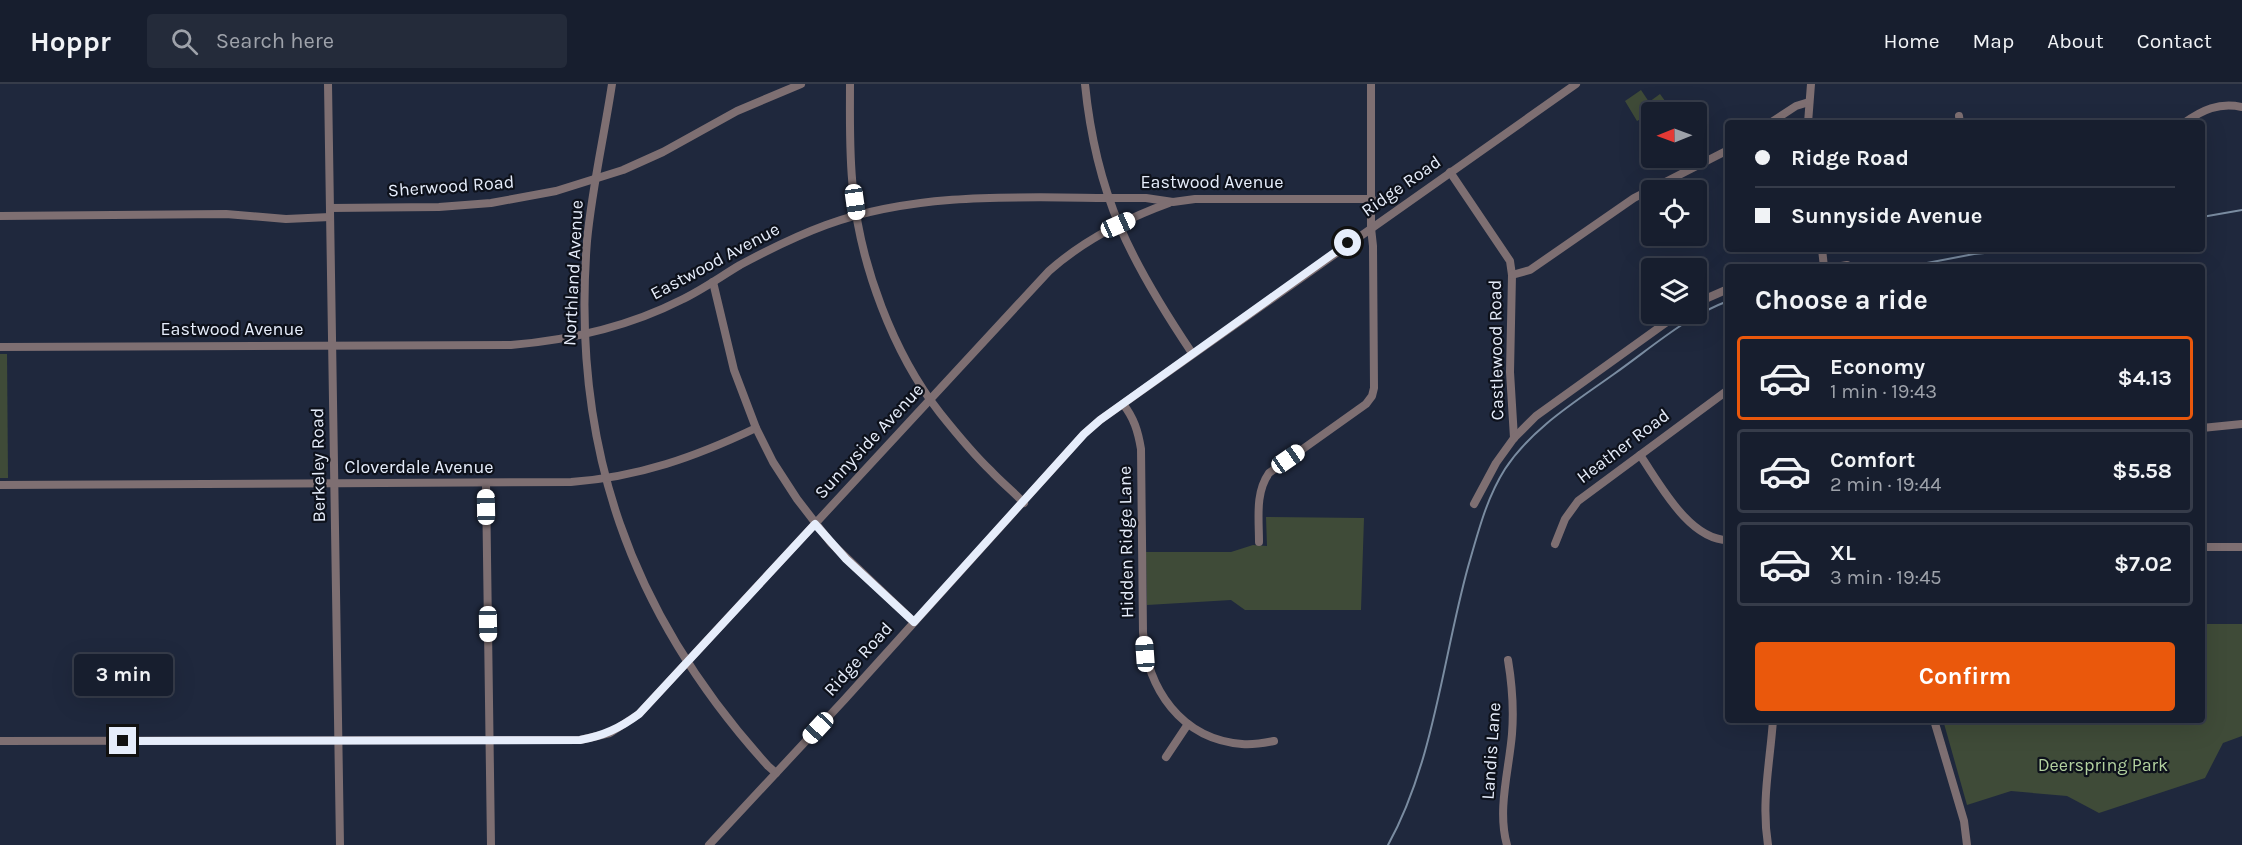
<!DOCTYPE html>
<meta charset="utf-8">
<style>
:root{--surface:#171e2e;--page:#242b3a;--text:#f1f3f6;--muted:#9ea2aa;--line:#363c4a;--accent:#ea580c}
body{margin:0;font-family:Karla,sans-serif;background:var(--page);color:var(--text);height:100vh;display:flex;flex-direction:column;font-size:22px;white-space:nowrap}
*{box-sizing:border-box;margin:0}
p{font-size:20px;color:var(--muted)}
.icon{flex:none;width:33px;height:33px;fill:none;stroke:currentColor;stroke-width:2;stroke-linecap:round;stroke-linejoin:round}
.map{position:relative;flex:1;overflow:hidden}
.details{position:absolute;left:1725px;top:180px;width:480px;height:459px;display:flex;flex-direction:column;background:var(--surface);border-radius:6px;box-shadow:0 6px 24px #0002,0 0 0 2px var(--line)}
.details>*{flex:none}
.banner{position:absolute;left:1725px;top:36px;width:480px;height:132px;border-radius:6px;box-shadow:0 6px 24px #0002,0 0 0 2px var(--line);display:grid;align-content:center;height:132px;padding:0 30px;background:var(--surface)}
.needle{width:39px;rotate:269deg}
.fabs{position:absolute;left:1641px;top:18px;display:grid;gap:12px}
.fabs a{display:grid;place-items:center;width:66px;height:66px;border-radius:6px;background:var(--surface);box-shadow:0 6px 24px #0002,0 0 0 2px var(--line);font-size:30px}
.end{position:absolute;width:27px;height:27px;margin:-14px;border:8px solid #e6edfb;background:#111;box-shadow:0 0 0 3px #111}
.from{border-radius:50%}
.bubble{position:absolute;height:42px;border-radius:6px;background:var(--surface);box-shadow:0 6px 24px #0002,0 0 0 2px var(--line);font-size:20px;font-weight:700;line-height:42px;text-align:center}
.car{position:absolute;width:18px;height:36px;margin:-18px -9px;border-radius:8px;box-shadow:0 0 4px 2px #0007;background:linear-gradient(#fff 24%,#345 0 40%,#fff 0 76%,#345 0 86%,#fff 0)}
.banner b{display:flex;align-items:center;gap:21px;height:57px;font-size:22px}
.banner b+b{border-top:2px solid var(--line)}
.banner i{width:15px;height:15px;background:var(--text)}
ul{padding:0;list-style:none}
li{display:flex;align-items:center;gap:18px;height:84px;margin:0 12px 9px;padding:0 18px;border:3px solid var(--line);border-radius:6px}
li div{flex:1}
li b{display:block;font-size:22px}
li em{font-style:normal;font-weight:700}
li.selected{border-color:var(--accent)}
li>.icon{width:54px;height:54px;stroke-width:1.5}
h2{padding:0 30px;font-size:27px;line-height:72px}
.cta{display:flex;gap:12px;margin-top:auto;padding:12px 30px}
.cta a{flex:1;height:69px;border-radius:6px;background:var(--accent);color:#fff;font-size:24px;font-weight:700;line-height:69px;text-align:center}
header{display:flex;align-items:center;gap:36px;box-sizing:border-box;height:84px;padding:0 30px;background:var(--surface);border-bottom:2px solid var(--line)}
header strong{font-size:28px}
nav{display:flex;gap:33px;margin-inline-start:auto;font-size:21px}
.search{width:420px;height:54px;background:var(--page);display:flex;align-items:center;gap:15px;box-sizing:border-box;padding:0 21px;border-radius:6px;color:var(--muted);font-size:22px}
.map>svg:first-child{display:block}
</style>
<header>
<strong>Hoppr</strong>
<div class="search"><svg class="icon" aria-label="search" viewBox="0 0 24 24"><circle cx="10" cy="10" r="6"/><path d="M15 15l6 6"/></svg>Search here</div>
<nav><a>Home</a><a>Map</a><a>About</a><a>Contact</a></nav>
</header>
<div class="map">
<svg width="2242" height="761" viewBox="0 0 2242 761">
<rect width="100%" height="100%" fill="#1f283d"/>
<g fill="#3f4b38">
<polygon points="1641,6 1649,18 1660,10 1668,21 1637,37 1625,17"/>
<polygon points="0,270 7,270 8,394 0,394"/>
<polygon points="1266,433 1364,434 1361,526 1245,526 1231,516 1147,521 1146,468 1231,468 1253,461 1267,462"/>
<polygon points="2202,540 2242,540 2242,652 2223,659 2205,694 2099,729 2067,712 2011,707 1967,721 1943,636 2202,636"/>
</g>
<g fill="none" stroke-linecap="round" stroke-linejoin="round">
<g stroke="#7a8ca1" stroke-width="2">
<polyline points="2202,133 2242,126"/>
<polyline points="1906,183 1974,170 2027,165"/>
<path d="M1388,761C1434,678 1443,573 1468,483C1478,449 1486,415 1505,385C1531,345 1575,318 1614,290C1651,264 1685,233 1728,217"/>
</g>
<g stroke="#7e6f72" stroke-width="8">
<polyline points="328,0 340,761"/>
<path d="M612,0C604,53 592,104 587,157C571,362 630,530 768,682L776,689"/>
<path d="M850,0C850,35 849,70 853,105C860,180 893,269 940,329C956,349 972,369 991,387C1001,398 1013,407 1024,419"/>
<path d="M1085,0C1096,112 1131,178 1192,269"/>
<polyline points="1959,32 1960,39"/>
<polyline points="1770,39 1796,22 1809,18"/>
<polyline points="1808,39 1811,0"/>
<path d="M2184,39C2202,26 2219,18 2242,23"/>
<polyline points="1450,88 1510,177 1512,191 1510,288 1514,354"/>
<polyline points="330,124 439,123 491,119 556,107 623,86 663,68 737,27 801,0"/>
<polyline points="0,132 226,130 286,135 330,133"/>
<polyline points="1822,165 1824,183"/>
<polyline points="1836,183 1847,181"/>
<polyline points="1512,191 1530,186 1634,114 1728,66"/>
<polyline points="713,198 734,286 756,344 773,378 797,415 831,459 914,538"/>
<polyline points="1696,219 1728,205"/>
<path d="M0,263L511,261C570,256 628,243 681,216C702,206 720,193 740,181C768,166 796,152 826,141C928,104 1040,115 1146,114L1173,118L1195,115H1372"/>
<path d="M1123,320C1134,334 1138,347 1141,365L1143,548C1147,605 1181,655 1242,660C1253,661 1264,659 1274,657"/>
<polyline points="2202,344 2242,340"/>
<path d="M1640,371C1660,400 1689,456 1728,456"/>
<polyline points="486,400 491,761"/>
<path d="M0,401L571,398C639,393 695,373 756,344"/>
<polyline points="1474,420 1496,379 1514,354 1536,332 1678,230"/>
<path d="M1259,458C1259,434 1255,409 1269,389L1366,320L1372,312L1374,304L1373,162L1371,144V0"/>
<polyline points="1555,460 1565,435 1578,417 1728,306"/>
<polyline points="2202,463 2242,463"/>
<polyline points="1934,636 1964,737 1967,761"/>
<path d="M0,657L580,656L610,649L639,630L1049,187C1085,155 1125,135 1169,119"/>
<polyline points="1166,673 1188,640"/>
<polyline points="709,761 845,615 1084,350 1100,336 1576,0"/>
<path d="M1507,761C1497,726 1509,686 1512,650C1514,625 1512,600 1508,576"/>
<path d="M1768,761C1761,718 1770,679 1773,636"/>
</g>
</g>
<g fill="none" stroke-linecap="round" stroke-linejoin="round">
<path stroke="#e6edfb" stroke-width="8" d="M123,657L580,656C603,652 620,644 639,630L815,440L846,475L914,538L1084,350L1100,336L1348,159"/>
</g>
<g text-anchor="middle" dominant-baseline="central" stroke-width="4.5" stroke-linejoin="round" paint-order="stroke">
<g font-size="18" fill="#e6edfb" stroke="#0d111b">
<text x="1212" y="98">Eastwood Avenue</text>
<text transform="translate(451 102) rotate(-4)">Sherwood Road</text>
<text transform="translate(1401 102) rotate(-35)">Ridge Road</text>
<text transform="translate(715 177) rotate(-28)">Eastwood Avenue</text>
<text transform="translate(573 189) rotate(-87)">Northland Avenue</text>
<text x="232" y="245">Eastwood Avenue</text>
<text transform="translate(1496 266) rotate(-91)">Castlewood Road</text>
<text transform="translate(869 357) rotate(-47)">Sunnyside Avenue</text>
<text transform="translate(1623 362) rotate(-37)">Heather Road</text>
<text transform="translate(318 381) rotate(-91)">Berkeley Road</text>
<text x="419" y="383">Cloverdale Avenue</text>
<text transform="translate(1126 458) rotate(-91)">Hidden Ridge Lane</text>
<text transform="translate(858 575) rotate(-48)">Ridge Road</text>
<text transform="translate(1491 667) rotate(-86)">Landis Lane</text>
</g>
<g font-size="18" fill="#b3d2a0" stroke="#0d111b">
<text x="2103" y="681">Deerspring Park</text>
</g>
</g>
</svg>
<div class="fabs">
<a><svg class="needle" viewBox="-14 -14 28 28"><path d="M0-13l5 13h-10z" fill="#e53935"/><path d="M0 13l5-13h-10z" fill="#9ea2aa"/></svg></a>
<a><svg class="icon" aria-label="locate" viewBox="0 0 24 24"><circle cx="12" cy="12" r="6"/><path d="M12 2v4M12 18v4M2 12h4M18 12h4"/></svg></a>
<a><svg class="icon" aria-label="layers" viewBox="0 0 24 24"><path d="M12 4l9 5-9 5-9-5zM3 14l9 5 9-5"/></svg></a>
</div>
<i class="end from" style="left:1348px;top:159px"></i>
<i class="end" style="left:123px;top:657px"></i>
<div class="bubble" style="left:74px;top:570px;width:99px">3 min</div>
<i class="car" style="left:855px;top:118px;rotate:172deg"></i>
<i class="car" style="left:1118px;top:141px;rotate:66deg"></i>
<i class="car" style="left:1288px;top:375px;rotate:55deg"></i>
<i class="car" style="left:486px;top:423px;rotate:359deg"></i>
<i class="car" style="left:488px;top:540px;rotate:179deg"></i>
<i class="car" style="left:1145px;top:570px;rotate:356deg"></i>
<i class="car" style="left:818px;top:644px;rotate:223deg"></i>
<div class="banner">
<b><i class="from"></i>Ridge Road</b>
<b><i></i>Sunnyside Avenue</b>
</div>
<section class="details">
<h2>Choose a ride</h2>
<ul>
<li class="selected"><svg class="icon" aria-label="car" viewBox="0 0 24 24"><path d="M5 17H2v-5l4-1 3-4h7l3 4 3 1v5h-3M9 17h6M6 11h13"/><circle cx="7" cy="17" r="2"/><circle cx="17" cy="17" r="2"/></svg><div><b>Economy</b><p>1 min · 19:43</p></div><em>$4.13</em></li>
<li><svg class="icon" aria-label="car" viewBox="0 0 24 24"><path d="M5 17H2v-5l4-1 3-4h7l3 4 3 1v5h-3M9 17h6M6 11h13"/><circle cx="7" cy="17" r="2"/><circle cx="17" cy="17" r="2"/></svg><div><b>Comfort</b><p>2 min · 19:44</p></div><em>$5.58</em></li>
<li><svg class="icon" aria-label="car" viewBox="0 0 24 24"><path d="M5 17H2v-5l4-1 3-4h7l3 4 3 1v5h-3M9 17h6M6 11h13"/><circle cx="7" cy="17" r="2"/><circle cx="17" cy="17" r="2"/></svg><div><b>XL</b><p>3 min · 19:45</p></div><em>$7.02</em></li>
</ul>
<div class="cta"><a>Confirm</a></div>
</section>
</div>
